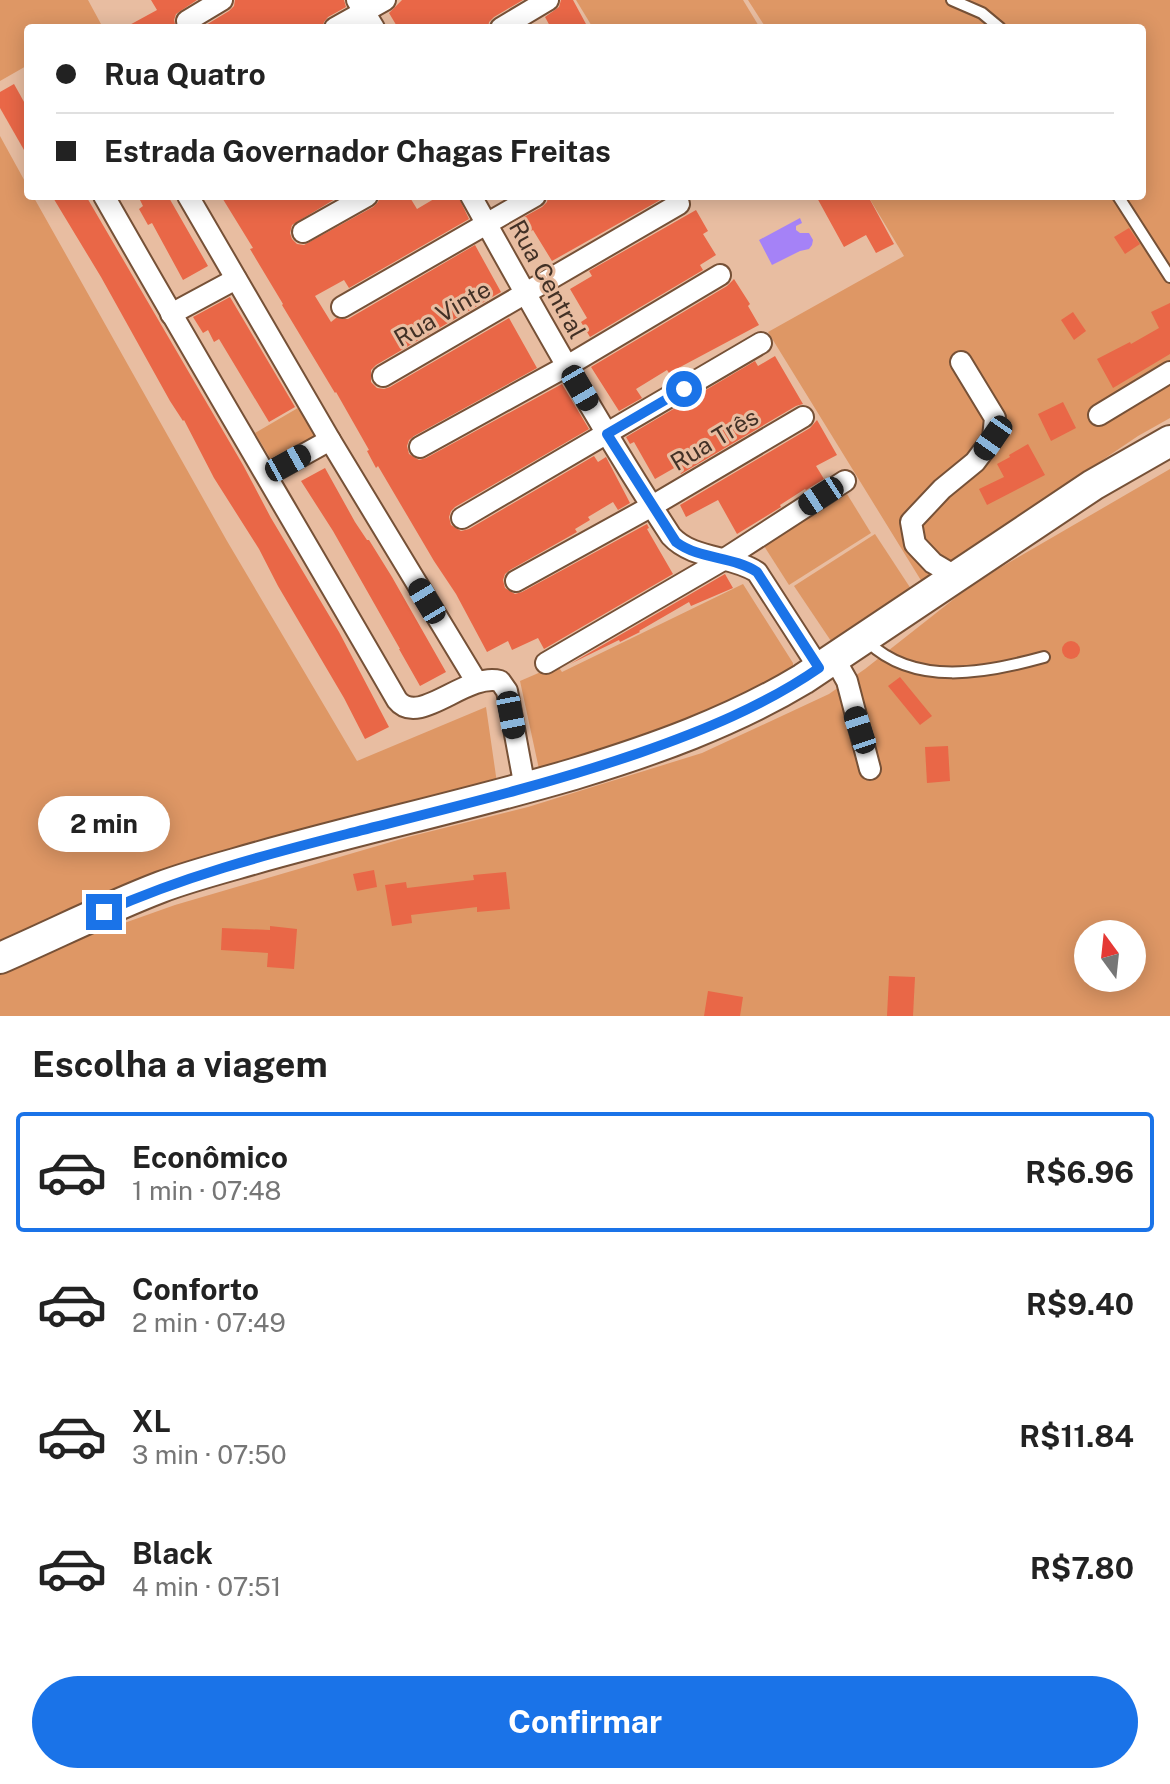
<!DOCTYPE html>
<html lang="pt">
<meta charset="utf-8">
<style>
:root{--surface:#fff;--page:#f2f2f2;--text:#222;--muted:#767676;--line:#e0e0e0;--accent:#1a73e8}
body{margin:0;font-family:"Public Sans",sans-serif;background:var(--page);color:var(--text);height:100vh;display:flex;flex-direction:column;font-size:30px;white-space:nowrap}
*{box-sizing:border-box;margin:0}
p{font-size:26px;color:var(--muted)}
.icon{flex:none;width:44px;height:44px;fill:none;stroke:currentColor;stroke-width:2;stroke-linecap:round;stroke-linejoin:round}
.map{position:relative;height:1016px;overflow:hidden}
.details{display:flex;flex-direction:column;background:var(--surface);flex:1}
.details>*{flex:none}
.top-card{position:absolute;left:24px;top:24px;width:1122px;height:176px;border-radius:8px;box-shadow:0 4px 20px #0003;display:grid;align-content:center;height:176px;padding:0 32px;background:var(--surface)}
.needle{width:52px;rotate:345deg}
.controls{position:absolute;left:1074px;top:920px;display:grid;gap:16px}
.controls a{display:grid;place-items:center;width:72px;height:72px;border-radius:50%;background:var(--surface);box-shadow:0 4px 20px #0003;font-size:40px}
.end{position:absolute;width:36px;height:36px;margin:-18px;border:10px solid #1a73e8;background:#fff;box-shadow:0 0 0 4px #fff}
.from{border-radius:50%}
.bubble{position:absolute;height:56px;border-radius:28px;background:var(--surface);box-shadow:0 4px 20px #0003;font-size:26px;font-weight:700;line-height:56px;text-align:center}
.car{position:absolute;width:24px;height:48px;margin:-24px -12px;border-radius:10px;box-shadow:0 0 6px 2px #0007;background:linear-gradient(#222 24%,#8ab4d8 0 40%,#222 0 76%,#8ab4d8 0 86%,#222 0)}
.top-card b{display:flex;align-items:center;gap:28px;height:76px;font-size:30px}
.top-card b+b{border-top:2px solid var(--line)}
.top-card i{width:20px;height:20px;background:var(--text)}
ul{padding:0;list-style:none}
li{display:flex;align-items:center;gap:24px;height:120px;margin:0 16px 12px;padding:0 16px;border:4px solid transparent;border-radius:8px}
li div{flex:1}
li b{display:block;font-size:30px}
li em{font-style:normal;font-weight:700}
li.on{border-color:var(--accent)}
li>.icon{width:72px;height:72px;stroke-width:1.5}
h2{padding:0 32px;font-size:36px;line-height:96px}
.cta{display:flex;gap:16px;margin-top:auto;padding:16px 32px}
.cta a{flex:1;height:92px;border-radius:48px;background:var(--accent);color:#fff;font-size:32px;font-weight:700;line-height:92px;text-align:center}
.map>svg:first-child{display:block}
</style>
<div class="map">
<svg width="1170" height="1016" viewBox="0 0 1170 1016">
<rect width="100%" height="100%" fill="#e8bda1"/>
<g fill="#de9765" fill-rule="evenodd">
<polygon points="0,0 88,0 101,24 93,28 28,28 28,65 0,81"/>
<polygon points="576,0 743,0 760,28 593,28"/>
<polygon points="748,0 1170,0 1170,418 1138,436 922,582 768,332 904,256 868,196 1142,196 1142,28 766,28"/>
<polygon points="0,136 28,187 28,196 33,196 227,541 357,761 486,707 497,783 0,949"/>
<polygon points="303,405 320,435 273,463 255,433"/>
<path d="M1170,469V1016H0V972L65,944L175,905L408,837L528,807L702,753L829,694L865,669L959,595L998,569ZM1088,934H1132V978H1088Z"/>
<polygon points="847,494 871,533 789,585 764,546"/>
<polygon points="875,534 913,592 833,644 794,586"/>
<polygon points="743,584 793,663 793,668 776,685 670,726 539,769 520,681 557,665 562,672"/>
</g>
<polygon fill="#a582f7" points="800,218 802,223 796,226 796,230 800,233 809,233 813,240 812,245 809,249 800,251 772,265 759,240"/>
<g fill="#e96747">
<polygon points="151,0 197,0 176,14 174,20 176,28 124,28 157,10"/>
<polygon points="235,0 344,0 346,7 328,17 324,22 322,28 201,28 229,11 234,6"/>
<polygon points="402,0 523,0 494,17 489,22 488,28 398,28 389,13"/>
<polygon points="561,0 573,0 586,24 578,28 551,28 545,17 559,7"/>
<polygon points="14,84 28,109 28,157 0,108 0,92"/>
<polygon points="52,196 86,196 243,465 271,518 339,632 389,727 365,739 344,698 278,586 259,549 214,478 184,420 183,421 170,401 101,277"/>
<polygon points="138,196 168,196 208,266 183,280 152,223 148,225 139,209 143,206"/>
<polygon points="221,196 340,196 292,225 290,233 292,239 297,244 304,245 373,207 378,202 380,196 409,196 417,209 439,196 458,196 469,219 349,288 344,280 315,296 331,322 336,318 348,319 475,245 501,292 376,365 371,370 371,382 377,388 384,389 390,387 509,318 537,368 414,436 409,440 407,446 409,454 419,460 426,458 562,384 589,429 455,507 451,511 449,517 451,525 461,531 469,529 594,456 598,462 606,457 630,503 618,510 613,502 588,517 590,520 575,529 577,532 510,570 505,574 503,580 505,588 515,594 522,592 647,524 649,528 647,529 673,574 544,649 538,638 512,650 508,641 487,652 456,594 434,561 378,466 376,468 367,451 369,450 336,392 335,393 282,305 283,304 250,249 253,248"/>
<polygon points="548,196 660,196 662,199 552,261 533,230 530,232 522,218 542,207 547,202"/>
<polygon points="816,196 868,196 894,244 876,253 866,235 844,247"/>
<polygon points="696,210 708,231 703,234 716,255 700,265 703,270 590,337 581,322 587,318 570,289 592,276 589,271"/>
<polygon points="1129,228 1140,244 1125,254 1114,237"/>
<polygon points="734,279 750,304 748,306 759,325 669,373 667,370 636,389 642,398 619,411 591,367 727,286"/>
<polygon points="230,297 295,407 269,422 219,339 214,342 208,330 203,333 193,317"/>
<polygon points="1170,303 1170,354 1113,388 1097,359 1130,342 1131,344 1159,328 1151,312"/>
<polygon points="1073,312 1086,331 1074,340 1061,320"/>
<polygon points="775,356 803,404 796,406 681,474 676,467 655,479 634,442 630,444 626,437 755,361 758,366"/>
<polygon points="1063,402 1076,428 1051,441 1038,414"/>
<polygon points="817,420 837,455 816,466 824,479 806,490 805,489 780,505 781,507 737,534 718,500 686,517 680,505 810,428"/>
<polygon points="1028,444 1045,475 987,505 979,489 1004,477 997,464 1010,457 1009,455"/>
<polygon points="325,468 355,522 367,540 369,540 392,577 446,672 420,686 399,649 400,649 333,531 301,481"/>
<polygon points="725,574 733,588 691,606 689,602 639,631 640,632 620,642 619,640 570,664"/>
<circle cx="1071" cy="650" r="9"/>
<polygon points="900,677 932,716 920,725 888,686"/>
<polygon points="948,746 950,781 927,783 925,747"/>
<polygon points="374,870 377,887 357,891 353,874"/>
<polygon points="506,872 510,909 477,912 477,907 411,915 412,923 392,926 385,885 406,882 407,888 474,880 473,875"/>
<polygon points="270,926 297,929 294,969 267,967 268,953 221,950 222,928 270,930"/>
<polygon points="889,976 915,977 913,1016 887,1016"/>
<polygon points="708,991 743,997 740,1016 704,1016"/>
</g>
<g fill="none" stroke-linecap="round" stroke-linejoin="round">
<defs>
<g id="lane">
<polyline points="952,0 982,13 1000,28"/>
<polyline points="1118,196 1170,277"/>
<path d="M868,642C915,687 986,673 1044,657"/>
</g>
<g id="street">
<polyline points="357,0 374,28"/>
<polyline points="187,21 222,0"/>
<polyline points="335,28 385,0"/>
<polyline points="501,28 548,0"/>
<path d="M104,196C200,365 300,532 397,700C419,728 466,672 500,681L507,691L525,788"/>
<polyline points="188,196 330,440 476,681"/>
<path d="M471,196C535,311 599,426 671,536C693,560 731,555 757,572L819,668"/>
<polyline points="303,232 367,196"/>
<polyline points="342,307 535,196"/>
<polyline points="171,314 236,279"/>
<polyline points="383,376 679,204"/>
<polyline points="1099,415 1170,372"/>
<polyline points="420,447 567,366 720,275"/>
<polyline points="267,475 330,440"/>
<polyline points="462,518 761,343"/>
<polyline points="955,576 933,563 915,544 911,522 942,489 975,462 993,438 995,418 961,362"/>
<polyline points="516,581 652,506 803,417"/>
<polyline points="834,658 847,681 870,769"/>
<polyline points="546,663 723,560 845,481"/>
</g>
<path id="secondary" d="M0,958C53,935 106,908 161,887C185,878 210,871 235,864C348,831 462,807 574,774C653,750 732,722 803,679L1093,485L1170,441"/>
</defs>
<use href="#lane" stroke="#765137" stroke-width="14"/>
<use href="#street" stroke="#765137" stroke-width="24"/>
<use href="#secondary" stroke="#765137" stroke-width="34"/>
<use href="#lane" stroke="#fff" stroke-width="10"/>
<use href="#street" stroke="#fff" stroke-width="20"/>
<use href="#secondary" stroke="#fff" stroke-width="30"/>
</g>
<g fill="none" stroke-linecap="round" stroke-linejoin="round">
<path stroke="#1a73e8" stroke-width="10" d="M104,912C182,877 264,855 347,834C445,809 543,786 639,753C702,731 764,706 819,668L757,572C733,556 700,560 676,542L607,434L684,389"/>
</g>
<g text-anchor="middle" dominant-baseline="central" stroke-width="6" stroke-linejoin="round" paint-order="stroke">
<g font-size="24" fill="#423126" stroke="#e8bda1">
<text transform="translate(548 279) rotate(61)">Rua Central</text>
<text transform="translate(442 313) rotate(-30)">Rua Vinte</text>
<text transform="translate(714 439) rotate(-31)">Rua Três</text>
</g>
</g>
</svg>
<div class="controls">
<a><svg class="needle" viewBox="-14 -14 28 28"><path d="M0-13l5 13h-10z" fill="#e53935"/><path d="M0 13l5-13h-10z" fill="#767676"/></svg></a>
</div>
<i class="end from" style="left:684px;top:389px"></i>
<i class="end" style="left:104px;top:912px"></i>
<div class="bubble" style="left:38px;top:796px;width:132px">2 min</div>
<i class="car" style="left:580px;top:388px;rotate:150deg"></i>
<i class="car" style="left:993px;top:438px;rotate:215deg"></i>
<i class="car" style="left:288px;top:463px;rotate:61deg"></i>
<i class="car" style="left:821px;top:496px;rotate:237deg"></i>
<i class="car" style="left:427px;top:601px;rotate:329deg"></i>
<i class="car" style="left:511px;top:715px;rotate:169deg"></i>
<i class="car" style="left:860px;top:730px;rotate:342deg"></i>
<div class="top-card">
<b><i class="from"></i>Rua Quatro</b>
<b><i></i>Estrada Governador Chagas Freitas</b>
</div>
</div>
<section class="details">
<h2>Escolha a viagem</h2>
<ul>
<li class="on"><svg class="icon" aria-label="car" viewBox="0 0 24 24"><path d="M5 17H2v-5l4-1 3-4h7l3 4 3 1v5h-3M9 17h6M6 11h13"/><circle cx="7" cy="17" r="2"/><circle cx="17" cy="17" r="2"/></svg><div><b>Econômico</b><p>1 min · 07:48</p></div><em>R$6.96</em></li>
<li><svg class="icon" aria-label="car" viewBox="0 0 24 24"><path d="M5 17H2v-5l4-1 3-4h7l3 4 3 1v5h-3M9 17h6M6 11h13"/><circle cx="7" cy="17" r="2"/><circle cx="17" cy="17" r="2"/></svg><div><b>Conforto</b><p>2 min · 07:49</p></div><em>R$9.40</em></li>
<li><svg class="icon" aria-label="car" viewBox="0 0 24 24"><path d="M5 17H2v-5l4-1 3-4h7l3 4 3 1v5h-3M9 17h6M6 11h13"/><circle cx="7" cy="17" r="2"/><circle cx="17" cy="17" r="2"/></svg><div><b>XL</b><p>3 min · 07:50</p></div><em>R$11.84</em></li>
<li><svg class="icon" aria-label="car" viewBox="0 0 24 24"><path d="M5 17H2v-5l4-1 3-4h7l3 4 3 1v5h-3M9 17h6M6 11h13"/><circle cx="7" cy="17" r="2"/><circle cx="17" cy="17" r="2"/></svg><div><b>Black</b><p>4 min · 07:51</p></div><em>R$7.80</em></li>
</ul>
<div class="cta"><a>Confirmar</a></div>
</section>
